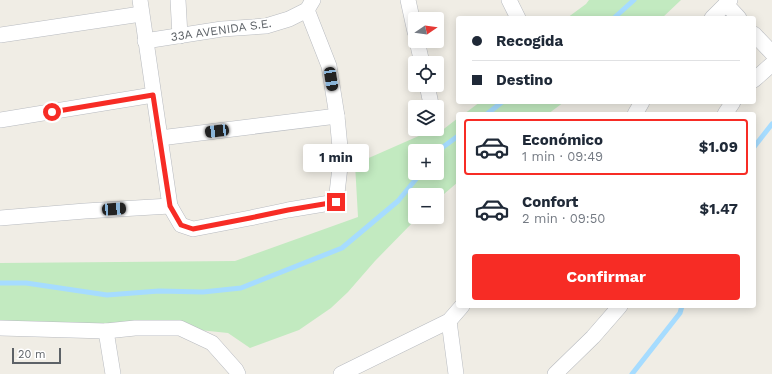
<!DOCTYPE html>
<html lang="es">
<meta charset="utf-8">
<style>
:root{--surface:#fff;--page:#f6f6f7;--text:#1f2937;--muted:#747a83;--line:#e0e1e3;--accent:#f72c25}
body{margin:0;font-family:"Work Sans",sans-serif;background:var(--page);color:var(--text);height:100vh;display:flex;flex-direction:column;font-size:15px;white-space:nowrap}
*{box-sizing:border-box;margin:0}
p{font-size:13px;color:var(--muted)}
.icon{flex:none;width:22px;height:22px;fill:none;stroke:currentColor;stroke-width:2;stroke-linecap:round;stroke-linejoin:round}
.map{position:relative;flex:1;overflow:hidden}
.side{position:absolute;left:456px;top:112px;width:300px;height:196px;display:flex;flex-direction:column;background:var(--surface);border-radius:4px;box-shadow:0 2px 10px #0003}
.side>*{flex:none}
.top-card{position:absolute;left:456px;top:16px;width:300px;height:88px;border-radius:4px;box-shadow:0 2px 10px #0003;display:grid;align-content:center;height:88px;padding:0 16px;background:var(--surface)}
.needle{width:26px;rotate:77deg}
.fabs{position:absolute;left:408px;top:12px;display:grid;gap:8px}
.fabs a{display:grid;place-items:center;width:36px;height:36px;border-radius:4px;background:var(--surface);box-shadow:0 2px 10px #0003;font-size:20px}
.scale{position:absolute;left:12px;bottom:10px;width:49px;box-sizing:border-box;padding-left:4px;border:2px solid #5d6267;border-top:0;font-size:11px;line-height:14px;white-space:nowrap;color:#5d6267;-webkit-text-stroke:3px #fff;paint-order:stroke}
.end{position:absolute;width:18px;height:18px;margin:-9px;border:5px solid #f72c25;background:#fff;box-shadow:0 0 0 2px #fff}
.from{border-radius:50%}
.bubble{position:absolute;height:28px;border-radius:4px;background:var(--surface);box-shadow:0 2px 10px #0003;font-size:13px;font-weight:700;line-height:28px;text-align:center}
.car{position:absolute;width:12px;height:24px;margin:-12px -6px;border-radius:5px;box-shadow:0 0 3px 1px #0007;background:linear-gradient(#222 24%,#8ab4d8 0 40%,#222 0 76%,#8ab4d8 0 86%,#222 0)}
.top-card b{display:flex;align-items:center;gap:14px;height:38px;font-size:15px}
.top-card b+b{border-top:1px solid var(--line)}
.top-card i{width:10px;height:10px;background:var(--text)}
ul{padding:7px 0 0;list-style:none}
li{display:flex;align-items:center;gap:12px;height:56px;margin:0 8px 6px;padding:0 8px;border:2px solid transparent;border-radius:4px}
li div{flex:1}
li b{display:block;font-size:15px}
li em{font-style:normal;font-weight:700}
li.selected{border-color:var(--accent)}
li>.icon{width:36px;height:36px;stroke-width:1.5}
.cta{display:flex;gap:8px;margin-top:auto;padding:8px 16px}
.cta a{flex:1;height:46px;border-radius:4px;background:var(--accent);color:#fff;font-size:16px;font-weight:700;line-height:46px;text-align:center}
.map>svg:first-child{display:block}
</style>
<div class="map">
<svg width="772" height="374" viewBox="0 0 772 374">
<rect width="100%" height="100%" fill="#f0ede5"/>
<g fill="#c2eac0" fill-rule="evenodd">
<polygon points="589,0 681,0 662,18 567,18 586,4"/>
<polygon points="480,102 564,102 548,114 464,114"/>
<path d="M458,118V182L437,200V195H415V217H418L375,261L348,292L331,308L299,330L250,348L228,333L180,328H0V263L235,261L358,217L355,164L421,135H436ZM415,151H437V173H415Z"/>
</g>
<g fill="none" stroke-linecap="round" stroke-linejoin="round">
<g stroke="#a6dcff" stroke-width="5">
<polyline points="614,18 634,0"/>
<polyline points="487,114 502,102"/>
<polyline points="754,147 772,124"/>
<polyline points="437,154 443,147 458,136"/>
<polyline points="0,283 26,283 107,295 159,291 203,292 241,288 342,248 398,201 421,173"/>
<polyline points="632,374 680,313 682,306"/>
</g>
<defs>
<g id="minor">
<polyline points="140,0 170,206 181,225 193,229 250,218 288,210 336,202 341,158 337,116 329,66 307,10"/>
<polyline points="178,0 180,36"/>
<polyline points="408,0 415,32"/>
<polyline points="509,0 518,18"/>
<polyline points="726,4 739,18"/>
<polyline points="712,18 730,0"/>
<polyline points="754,34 772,53"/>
<polyline points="0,35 141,14"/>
<polyline points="145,41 222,29 266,26 289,19 307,10 313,0"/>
<polyline points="417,41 422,63"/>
<polyline points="754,80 772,64"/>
<polyline points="427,85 431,104"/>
<polyline points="635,114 642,102"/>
<polyline points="725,114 733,102"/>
<polyline points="0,120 153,95"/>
<polyline points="160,138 337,116"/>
<polyline points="0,218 85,211 170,206"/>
<polyline points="449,321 456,374"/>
<polyline points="0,328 106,331 135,328 180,328 212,343 236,370 238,374"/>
<polyline points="106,331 113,374"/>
<polyline points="341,374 449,321 462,306"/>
<polyline points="555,374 593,337 620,306"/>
</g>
</defs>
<use href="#minor" stroke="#b8bbc0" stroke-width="16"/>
<use href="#minor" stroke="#fff" stroke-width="15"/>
</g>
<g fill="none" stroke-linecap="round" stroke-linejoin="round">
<polyline stroke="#f72c25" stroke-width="5" points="52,112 153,95 170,206 181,225 193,229 250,218 288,210 336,202"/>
</g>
<g text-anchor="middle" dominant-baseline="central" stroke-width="3.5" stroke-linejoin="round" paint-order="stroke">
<g font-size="12" fill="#5d6267" stroke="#fff">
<text transform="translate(221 30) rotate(-8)">33A AVENIDA S.E.</text>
</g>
</g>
</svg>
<div class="fabs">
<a><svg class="needle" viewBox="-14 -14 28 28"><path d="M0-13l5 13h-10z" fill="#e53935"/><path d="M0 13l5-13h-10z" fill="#747a83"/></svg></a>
<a><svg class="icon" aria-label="locate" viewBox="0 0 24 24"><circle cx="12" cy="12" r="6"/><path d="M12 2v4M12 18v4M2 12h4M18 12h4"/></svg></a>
<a><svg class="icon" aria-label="layers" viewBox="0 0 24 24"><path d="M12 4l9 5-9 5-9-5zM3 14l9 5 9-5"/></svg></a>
<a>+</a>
<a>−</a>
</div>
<div class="scale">20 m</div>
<i class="end from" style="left:52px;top:112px"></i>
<i class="end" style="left:336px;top:202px"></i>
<div class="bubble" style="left:303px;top:144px;width:66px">1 min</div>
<i class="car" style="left:331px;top:79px;rotate:171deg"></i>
<i class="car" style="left:217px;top:131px;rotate:263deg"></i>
<i class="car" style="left:114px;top:209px;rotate:86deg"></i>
<div class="top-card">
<b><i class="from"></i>Recogida</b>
<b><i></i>Destino</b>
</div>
<section class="side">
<ul>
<li class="selected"><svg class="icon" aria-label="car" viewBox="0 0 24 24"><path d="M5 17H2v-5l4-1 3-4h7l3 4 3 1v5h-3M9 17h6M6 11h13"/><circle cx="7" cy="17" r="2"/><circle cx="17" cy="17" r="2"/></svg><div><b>Económico</b><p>1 min · 09:49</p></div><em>$1.09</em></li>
<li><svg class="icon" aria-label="car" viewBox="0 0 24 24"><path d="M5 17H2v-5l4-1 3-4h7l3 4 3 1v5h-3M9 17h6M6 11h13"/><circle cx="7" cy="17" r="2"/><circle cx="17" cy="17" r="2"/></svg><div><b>Confort</b><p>2 min · 09:50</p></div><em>$1.47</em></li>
</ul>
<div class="cta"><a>Confirmar</a></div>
</section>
</div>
